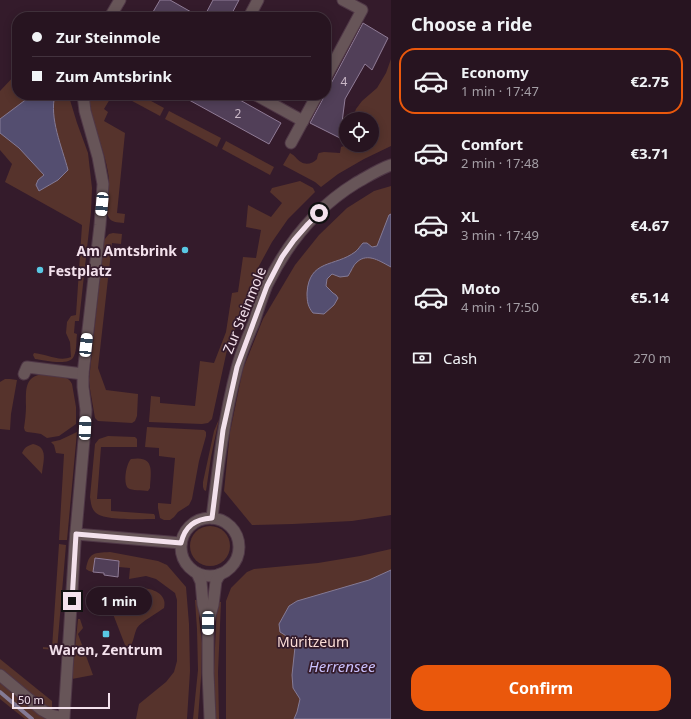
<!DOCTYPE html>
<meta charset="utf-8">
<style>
:root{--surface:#271420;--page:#33212d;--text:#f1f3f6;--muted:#a49ea5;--line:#43333e;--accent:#ea580c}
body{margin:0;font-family:"Noto Sans",sans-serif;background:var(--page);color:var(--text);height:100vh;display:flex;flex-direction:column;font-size:15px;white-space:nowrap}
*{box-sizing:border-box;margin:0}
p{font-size:13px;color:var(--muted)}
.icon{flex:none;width:22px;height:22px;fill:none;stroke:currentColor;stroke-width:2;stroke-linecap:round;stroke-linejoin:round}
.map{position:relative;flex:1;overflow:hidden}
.panel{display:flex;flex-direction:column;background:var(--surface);width:300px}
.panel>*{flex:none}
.banner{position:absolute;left:12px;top:12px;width:319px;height:88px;border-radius:16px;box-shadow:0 2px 10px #0003,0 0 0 1px var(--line);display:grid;align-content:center;height:88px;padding:0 20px;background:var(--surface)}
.fabs{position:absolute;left:339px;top:112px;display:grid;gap:8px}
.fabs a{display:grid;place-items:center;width:40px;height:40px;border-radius:50%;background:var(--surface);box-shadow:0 2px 10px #0003,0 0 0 1px var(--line);font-size:20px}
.scale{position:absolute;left:12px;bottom:10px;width:98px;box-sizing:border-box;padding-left:4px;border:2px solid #f3e1ec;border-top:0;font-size:11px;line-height:14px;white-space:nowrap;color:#f3e1ec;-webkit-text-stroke:3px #341b2b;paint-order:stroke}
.end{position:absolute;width:18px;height:18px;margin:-9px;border:5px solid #f3e1ec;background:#111;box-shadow:0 0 0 2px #111}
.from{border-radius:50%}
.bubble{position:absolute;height:28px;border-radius:14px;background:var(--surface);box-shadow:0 2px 10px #0003,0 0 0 1px var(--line);font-size:13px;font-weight:700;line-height:28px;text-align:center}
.car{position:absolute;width:12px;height:24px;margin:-12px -6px;border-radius:5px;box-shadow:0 0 3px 1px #0007;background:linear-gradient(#fff 24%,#345 0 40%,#fff 0 76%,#345 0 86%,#fff 0)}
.banner b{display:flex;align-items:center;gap:14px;height:38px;font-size:15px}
.banner b+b{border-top:1px solid var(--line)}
.banner i{width:10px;height:10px;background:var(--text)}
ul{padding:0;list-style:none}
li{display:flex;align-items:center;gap:12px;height:66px;margin:0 8px 6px;padding:0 12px;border:2px solid transparent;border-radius:16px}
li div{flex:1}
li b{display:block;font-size:15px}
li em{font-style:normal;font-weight:700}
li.selected{border-color:var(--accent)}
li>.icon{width:36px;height:36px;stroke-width:1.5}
h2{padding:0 20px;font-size:18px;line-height:48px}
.pay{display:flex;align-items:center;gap:10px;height:44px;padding:0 20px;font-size:15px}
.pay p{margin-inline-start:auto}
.button{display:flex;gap:8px;margin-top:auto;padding:8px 20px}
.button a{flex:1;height:46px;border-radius:16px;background:var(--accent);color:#fff;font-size:16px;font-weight:700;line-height:46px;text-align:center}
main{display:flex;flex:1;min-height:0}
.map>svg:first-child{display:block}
</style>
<main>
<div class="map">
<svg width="391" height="719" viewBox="0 0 391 719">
<rect width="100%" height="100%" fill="#341b2b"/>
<g fill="#56332c">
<path d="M391,59V146L364,159L338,174L321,187L315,182L283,165L290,153C296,156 296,159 301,162C305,165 313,164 317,159C317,159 318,153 319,153L324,152L340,153L341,147L347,145H372V119H352L356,109L362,101L377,88L386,73Z"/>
<path d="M17,73V95H71L70,100L77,123L88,153L92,188L91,212L79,321H75L74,333L77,334C76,341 77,350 74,356C70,367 44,360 35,359L33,355L34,353C46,354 59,362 71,357L70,342L66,333L67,322L71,316L76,315L82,225L5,182L12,164L0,150V91Z"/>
<path d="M88,95H120L116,101L110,99L104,109L108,112L104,121L125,133L117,213L125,214L124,223C117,222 111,223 108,216C106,211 109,187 109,179C107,159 98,139 93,119C91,111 90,103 88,95Z"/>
<polygon points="121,95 140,95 164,108 160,116"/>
<polygon points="169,111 221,138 217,147 165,119"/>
<polygon points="226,141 274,167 270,175 222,149"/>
<polygon points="300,181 313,188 315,192 288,219 272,242 259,266 227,350 212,419 208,423 202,424 149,422 151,396 160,397 160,403 195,406 200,361 214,363 226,332 232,293 238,292 243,257 256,258 261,230 246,227 248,205 271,217 282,203 270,192 272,188"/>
<polygon points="391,186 391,515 352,521 293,524 252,525 224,491 230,432 243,369 263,319 295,265 319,235 347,208 374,191"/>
<polygon points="113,233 122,234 121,244 112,243 98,368 106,390 138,394 137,416 135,421 132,423 98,421 95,418 90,389 89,380 104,240 109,234"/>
<path d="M44,374C53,376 68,374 72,384L76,407V424L59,436L47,438L41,434L35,433L27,432L25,431L24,428C25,421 26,413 26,406C26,390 24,376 44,374Z"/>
<polygon points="5,379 10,379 17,380 11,414 10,430 0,429 0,382"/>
<polygon points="219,419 211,457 206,491 204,490 203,487 203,482 214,431"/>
<polygon points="147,427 204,430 206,432 206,436 199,461 192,499 189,505 178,512 174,517 170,520 164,520 160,518 158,508 158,503 171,504 175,458 159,456 159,448 145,447"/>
<polygon points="77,432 67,540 59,540 64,454 56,453 54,445 51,442 60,440"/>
<path d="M108,436L135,437L137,439V447H101L97,499H111V511L154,514L155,516V519C142,519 102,521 95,512C91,508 91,502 90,497L95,444L99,439Z"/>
<path d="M33,444C49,447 43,462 42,474L22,453C25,447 27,446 33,444Z"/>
<path d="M131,459C155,455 151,471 150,488L148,491C142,490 132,491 128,488C123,483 126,464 131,459Z"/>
<circle cx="210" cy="546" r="20"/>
<polygon points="59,544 66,545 57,650 43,649 43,647 52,648"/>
<polygon points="391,549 391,719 226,719 226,601 231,588 247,572 254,569 318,563 360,556"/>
<path d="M110,552L158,561L167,565L186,587L189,624L190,671L187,719H136L139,704L166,682L174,672L177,661V600L175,593L156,579L146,576L129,579L130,568L119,567V561L95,558L93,572L89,571L86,569C89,552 94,553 110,552Z"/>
<path d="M141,588C152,588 168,594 164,608C157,613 141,622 137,628C134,634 134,641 130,647H128L125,645L108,601L109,599Z"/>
<polygon points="195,600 199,600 199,618 202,643 201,678 198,719 193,719 198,670 197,629"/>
<polygon points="217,601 221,602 218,672 219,719 216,719 214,671"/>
<polygon points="78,619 80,619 83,628 78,634 93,675 72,679"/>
<polygon points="0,659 52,701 52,707 49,708 44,707 0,670"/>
<polygon points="0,680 43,717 50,719 25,719 0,699"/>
</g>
<g fill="#544e70" stroke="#847a95">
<path d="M32,95H55C49,118 62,147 68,170L58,180L39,191L36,185L38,180L44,175L19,148L0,133V119Z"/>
<path d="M391,214V267C381,262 368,252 357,262C353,265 351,272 348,276L340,277L332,274L327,279L326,286L333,293L336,295L338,298L334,305L324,314L313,313C308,307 307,302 307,293C309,259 335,267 355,252C358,250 360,246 363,243H367L372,247L377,246L389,215Z"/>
<polygon points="391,570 391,719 294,719 297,712 300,699 293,688 292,675 295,647 291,639 280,632 279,624 289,606 297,601 369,580"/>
</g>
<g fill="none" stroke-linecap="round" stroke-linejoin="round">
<polyline stroke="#847a95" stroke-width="4" points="0,692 32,719"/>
</g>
<g fill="#513f58" stroke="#907c97">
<polygon points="160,0 170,0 200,17 150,17"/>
<polygon points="213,0 239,0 230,17 204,17"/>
<polygon points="363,23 388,38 372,70 365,64 345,99 340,138 310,123 325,95 326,95 326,93"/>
<polygon points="180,95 231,95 281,123 269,144"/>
<polygon points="95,558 119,561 118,577 104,575 104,573 93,572"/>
</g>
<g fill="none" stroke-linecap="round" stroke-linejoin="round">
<defs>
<g id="minor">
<polyline points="110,17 120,0"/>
<polyline points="249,17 258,0"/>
<polyline points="326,77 362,10 343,0"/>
<polyline points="256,95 303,121"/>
<polyline points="291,143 317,95"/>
<polyline points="24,374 27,367 83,374"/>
<polyline points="76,534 181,543"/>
<polyline points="0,675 42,710 51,715 64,718 75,543 85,428 86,410 83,387 83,374 100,225 103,184 98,157 85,111 83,95"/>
</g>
<g id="tertiary">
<circle cx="210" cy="547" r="29"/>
<path d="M212,518C218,467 224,417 237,368C241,352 248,337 254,322C258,310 262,297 267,285C287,244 317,207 356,183C367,177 379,169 391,165"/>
<polyline points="197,573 201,582 203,604 208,623 208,673 210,719"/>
<polyline points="208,623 213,605 216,581 220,574"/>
</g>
</defs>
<use href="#minor" stroke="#4f3746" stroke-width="13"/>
<use href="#tertiary" stroke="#4f3746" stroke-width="13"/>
<use href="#minor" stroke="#675558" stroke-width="11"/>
<use href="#tertiary" stroke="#675558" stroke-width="11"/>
</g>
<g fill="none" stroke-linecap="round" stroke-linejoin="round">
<path stroke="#f3e1ec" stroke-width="5" d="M72,601L76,534L181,543C185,526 195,519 212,518L223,430L237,367L267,286L282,257L294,240L308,224L319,213"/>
</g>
<g fill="#59c8e4" stroke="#341b2b" stroke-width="1.5">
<circle cx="185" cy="250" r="4"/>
<circle cx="40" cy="270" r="4"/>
<rect x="102" y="630" width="8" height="8" rx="2"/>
</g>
<g text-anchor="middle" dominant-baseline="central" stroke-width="3.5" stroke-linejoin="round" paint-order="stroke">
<g font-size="12" fill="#cab8c7">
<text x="344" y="81">4</text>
<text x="238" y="113">2</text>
</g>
<g font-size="14" font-weight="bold" fill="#f3e1ec" stroke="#341b2b" text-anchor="end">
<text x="177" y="250">Am Amtsbrink</text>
<text x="48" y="270" text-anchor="start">Festplatz</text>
<text x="106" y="649" text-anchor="middle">Waren, Zentrum</text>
</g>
<g font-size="14" fill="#f3e1ec" stroke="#341b2b">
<text transform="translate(244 310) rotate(-68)">Zur Steinmole</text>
</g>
<g font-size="14" fill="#fbddd7" stroke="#341b2b">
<text x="313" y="641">Müritzeum</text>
</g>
<g font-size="15" font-style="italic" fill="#cac0fd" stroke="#341b2b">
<text x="342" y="666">Herrensee</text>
</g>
</g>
</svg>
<div class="fabs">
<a><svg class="icon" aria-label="locate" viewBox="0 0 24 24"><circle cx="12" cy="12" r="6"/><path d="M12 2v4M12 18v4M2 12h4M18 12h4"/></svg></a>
</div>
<div class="scale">50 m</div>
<i class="end from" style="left:319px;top:213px"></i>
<i class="end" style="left:72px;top:601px"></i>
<div class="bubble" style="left:86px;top:587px;width:66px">1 min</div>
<i class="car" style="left:102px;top:204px;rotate:185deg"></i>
<i class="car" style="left:86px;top:345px;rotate:6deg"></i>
<i class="car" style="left:85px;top:428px;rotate:2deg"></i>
<i class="car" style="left:208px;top:623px;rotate:180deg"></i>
<div class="banner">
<b><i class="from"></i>Zur Steinmole</b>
<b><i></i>Zum Amtsbrink</b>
</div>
</div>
<section class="panel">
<h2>Choose a ride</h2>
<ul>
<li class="selected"><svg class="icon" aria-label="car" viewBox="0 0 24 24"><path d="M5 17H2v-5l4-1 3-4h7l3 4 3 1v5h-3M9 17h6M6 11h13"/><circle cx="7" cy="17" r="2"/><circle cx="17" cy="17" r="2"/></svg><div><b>Economy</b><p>1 min · 17:47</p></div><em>€2.75</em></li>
<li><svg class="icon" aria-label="car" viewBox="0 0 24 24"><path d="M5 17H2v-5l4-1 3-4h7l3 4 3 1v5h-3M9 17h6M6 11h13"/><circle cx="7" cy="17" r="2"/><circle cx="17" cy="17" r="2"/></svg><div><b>Comfort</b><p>2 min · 17:48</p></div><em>€3.71</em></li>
<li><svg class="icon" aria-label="car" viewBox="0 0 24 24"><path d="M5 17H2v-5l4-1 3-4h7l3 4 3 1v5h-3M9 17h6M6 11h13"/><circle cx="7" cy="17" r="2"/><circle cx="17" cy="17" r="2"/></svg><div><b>XL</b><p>3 min · 17:49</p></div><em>€4.67</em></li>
<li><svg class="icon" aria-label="car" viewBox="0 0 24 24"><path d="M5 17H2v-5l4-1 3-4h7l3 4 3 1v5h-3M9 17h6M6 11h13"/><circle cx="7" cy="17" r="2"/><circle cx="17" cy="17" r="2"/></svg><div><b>Moto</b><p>4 min · 17:50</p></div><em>€5.14</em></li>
</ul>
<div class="pay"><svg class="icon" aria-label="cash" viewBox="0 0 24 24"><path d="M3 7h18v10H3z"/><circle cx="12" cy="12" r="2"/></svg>Cash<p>270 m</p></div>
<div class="button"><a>Confirm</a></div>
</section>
</main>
